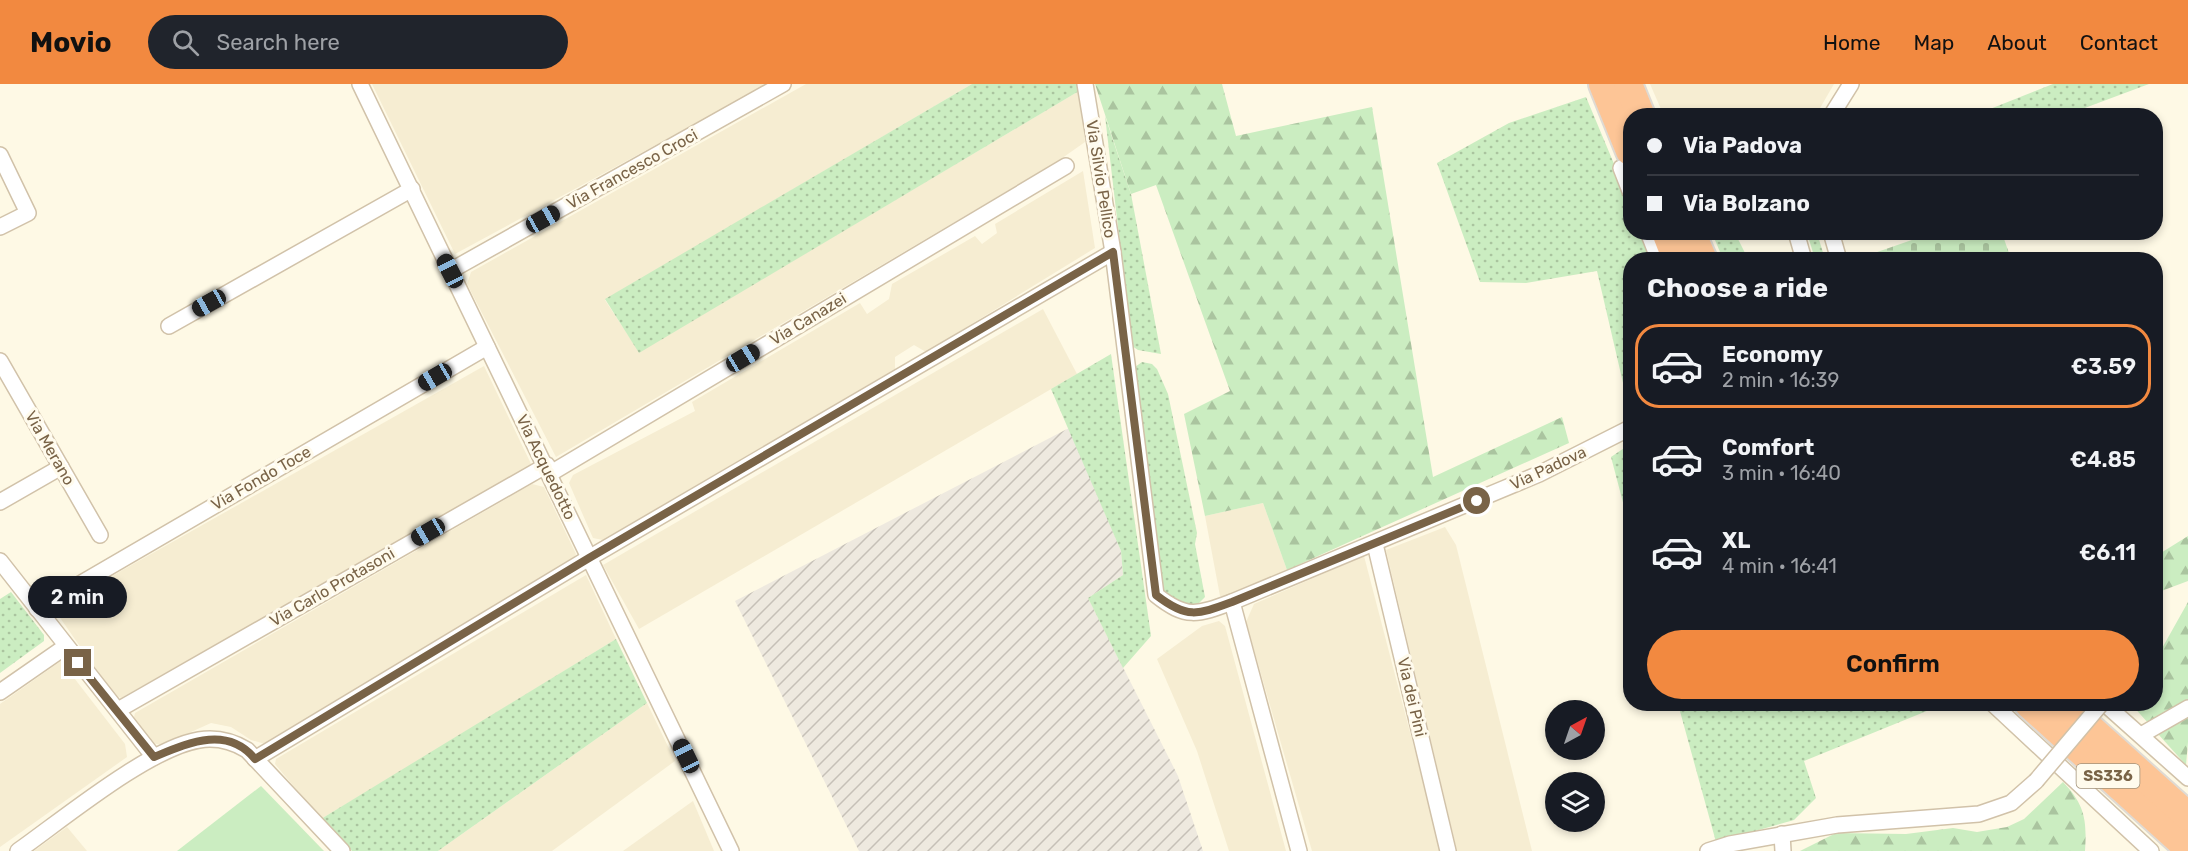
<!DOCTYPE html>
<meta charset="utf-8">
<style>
:root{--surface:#171b24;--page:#20242c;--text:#f1f3f6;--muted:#9ea1a6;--line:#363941;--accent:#f28940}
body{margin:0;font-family:Rubik,sans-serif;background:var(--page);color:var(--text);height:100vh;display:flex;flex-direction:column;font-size:22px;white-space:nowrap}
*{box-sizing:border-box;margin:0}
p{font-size:20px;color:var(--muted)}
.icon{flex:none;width:33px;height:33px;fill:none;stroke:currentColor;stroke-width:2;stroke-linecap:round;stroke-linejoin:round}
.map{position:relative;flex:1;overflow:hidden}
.side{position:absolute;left:1623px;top:168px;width:540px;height:459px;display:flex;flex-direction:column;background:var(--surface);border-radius:24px;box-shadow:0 3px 9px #0003}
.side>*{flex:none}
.guide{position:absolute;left:1623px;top:24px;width:540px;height:132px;border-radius:24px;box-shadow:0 3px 9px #0003;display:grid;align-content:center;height:132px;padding:0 24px;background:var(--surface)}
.needle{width:39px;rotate:40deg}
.fabs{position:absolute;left:1545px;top:616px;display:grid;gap:12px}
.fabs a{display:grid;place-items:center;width:60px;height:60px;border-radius:50%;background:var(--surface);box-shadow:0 3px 9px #0003;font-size:30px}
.end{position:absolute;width:27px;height:27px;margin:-14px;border:8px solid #796347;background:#fff;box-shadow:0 0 0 3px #fff}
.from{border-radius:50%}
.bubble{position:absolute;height:42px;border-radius:21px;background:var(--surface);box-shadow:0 3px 9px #0003;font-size:20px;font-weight:600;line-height:42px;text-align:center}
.car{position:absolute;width:18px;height:36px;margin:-18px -9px;border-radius:8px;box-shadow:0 0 4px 2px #0007;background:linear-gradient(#222 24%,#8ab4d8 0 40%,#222 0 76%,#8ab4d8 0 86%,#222 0)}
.guide b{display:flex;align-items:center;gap:21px;height:57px;font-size:22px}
.guide b+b{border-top:2px solid var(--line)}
.guide i{width:15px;height:15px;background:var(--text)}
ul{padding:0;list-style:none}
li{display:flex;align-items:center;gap:18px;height:84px;margin:0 12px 9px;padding:0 12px;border:3px solid transparent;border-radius:24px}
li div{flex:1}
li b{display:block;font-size:22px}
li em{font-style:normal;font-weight:600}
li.selected{border-color:var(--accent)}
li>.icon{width:54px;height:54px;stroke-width:1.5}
h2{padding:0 24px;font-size:27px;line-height:72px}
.action{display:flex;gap:12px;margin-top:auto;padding:12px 24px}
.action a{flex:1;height:69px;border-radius:36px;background:var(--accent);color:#111;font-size:24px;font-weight:600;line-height:69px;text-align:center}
header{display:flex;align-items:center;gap:36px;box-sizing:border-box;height:84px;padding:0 30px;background:var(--accent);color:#111}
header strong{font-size:28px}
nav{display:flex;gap:33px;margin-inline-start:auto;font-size:21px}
.search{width:420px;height:54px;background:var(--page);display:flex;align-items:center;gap:15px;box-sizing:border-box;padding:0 21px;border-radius:33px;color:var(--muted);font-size:22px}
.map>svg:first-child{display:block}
</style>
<header>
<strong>Movio</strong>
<div class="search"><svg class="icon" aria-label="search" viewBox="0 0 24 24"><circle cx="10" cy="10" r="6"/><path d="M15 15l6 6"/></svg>Search here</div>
<nav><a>Home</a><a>Map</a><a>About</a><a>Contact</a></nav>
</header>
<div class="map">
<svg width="2188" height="767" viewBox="0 0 2188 767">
<defs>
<pattern id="industrial-furrows" width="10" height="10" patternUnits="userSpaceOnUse" patternTransform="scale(1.5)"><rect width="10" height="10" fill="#eee9df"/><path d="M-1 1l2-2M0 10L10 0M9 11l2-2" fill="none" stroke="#c6c0b7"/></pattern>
<pattern id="green-dots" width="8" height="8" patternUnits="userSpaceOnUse" patternTransform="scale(1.5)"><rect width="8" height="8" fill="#cbedc1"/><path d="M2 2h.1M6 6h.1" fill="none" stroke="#aac49f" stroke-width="1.8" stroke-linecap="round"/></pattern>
<pattern id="forest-firs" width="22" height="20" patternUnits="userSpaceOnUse" patternTransform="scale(1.5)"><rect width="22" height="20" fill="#cbedc1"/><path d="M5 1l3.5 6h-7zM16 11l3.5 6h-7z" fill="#aac49f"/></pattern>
<pattern id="cemetery-stones" width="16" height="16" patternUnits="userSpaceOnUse" patternTransform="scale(1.5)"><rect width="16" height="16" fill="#cbedc1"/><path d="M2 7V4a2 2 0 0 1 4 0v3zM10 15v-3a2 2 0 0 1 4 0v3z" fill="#aac49f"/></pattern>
</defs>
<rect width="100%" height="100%" fill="#fef9e5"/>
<g fill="#f6edd2">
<polygon points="372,0 768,0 455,170"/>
<polygon points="806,0 972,0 605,216 639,268 1079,7 1085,58 1058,77 556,373 467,200 471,188"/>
<polygon points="1650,0 1834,0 1816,31 1664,32"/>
<polygon points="1083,87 1095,164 926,268 914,261 895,273 895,285 603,456 593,454 569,399 573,391 695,327 692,318 860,219 867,230 889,215 892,200 975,152 982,160 997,149 995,140"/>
<polygon points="1043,225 1077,290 639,545 603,481"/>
<polygon points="484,282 532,382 121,614 113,610 56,528 59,522"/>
<polygon points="532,400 544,403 576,470 573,476 265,660 251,656 231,643 211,639 162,661 151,659 133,637 135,629"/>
<polygon points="1263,419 1287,486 1234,512 1220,512 1205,432"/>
<polygon points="1445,443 1456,461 1532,767 1457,767 1386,466"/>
<polygon points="1364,472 1441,767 1312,767 1246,538 1254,520"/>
<polygon points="586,491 616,555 403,686 321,735 275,680 276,675"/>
<polygon points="1219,537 1225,542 1286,767 1229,767 1197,667 1157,575 1202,542"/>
<polygon points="61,577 125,660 127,673 0,763 0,620"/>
<polygon points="647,619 675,677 552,767 438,767"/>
<polygon points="693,717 714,767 623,767"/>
<polygon points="67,743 87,767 34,767"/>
</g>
<polygon fill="url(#industrial-furrows)" points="1069,344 1121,467 1123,491 1088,514 1178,692 1203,767 859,767 735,517"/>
<g fill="url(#green-dots)">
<polygon points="972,0 1077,0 1079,7 639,269 605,215"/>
<polygon points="2053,0 2149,0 2066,31 1975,31"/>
<polygon points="1586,13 1630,118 1630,148 1643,149 1655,175 1630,176 1630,329 1597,187 1526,199 1480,198 1437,79 1509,39"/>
<polygon points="1105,32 1131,110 1161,270 1138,266 1132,262"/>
<polygon points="1712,149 1735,149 1748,175 1723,175"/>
<polygon points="1807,149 1817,149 1825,175 1815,175"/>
<polygon points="1111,270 1151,552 1123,584 1088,514 1123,491 1121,467 1051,305"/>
<polygon points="1142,278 1152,280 1157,285 1168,310 1197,449 1195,460 1205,513 1195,523 1169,516 1163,505 1135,283"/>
<polygon points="1630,360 1630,445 1611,373"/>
<polygon points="11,508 44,551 44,557 0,589 0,515"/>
<polygon points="616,555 647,619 438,767 352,767 321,735"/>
<polygon points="1678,620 1944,620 1804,677 1816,714 1794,736 1716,758"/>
</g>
<g fill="url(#forest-firs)">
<polygon points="1095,0 1222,0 1236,52 1372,23 1433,393 1562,333 1569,359 1287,486 1263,419 1205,432 1184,330 1230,307 1156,101 1131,110"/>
<polygon points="2188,452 2188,497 2156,509 2156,472"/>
<polygon points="2188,518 2188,658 2186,681 2131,620 2156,620 2156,575"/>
<path d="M2063,698C2085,721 2087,736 2085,767H1800L1836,749L1906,750L1953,744L1977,748L2007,743L2024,735Z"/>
</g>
<polygon fill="url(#cemetery-stones)" points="2002,149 2011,175 1860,174 1932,149"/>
<polygon fill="#cbedc1" points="261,702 324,767 177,767"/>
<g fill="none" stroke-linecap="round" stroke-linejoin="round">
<defs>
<g id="street">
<polyline points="360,0 731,767"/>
<path d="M1085,0L1113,168L1156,511C1186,535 1197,531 1232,518L1539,390L1630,344"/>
<polyline points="1831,32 1851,0"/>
<polyline points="0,71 28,129 0,143"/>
<polyline points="1621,84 1630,107"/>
<polyline points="1648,148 1659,176"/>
<polyline points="1796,148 1804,176"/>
<polyline points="1831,148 1839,176"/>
<polyline points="450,187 783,0"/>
<polyline points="169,242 412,105"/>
<polyline points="0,277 100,451"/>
<polyline points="551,389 1066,82"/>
<polyline points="0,418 61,383"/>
<polyline points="1375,460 1448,767"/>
<polyline points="0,477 154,673"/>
<polyline points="1232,518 1299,767"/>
<polyline points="37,525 487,263"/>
<polyline points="0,608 65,563"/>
<polyline points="1993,620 2151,767"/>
<polyline points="2105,620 2188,694"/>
<polyline points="118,626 547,381"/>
<polyline points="2141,651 2188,624"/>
<polyline points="255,675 589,474 1113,168"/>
<polyline points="1782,750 1783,767"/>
<path d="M18,767C62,736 149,664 199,656C217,653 232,657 247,666L342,767"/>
<polyline points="1708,767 1730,760 1837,741 1979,730 2011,719 2036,697"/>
</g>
<g id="highway">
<polyline points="1603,0 1630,67"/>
<polyline points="1628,0 1641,32"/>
<polyline points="1666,148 1677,176"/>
<polyline points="1691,148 1703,176"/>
<polyline points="2029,620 2188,764"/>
<polyline points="2063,620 2188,732"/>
</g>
</defs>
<use href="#street" stroke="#d1c2a9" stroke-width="18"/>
<use href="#highway" stroke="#dfdad3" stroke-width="32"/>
<use href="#street" stroke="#fff" stroke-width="15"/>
<use href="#highway" stroke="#fdc596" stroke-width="28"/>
<defs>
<polyline id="street-bridge" points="2036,697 2101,620"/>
</defs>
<use href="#street-bridge" stroke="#d1c2a9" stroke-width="18" stroke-linecap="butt"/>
<use href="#street-bridge" stroke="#fff" stroke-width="15"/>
</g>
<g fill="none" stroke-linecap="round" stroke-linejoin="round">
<path stroke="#796347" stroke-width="8" d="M78,579L154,673C188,659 227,641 255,675L589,474L1113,168L1156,511C1187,535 1197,531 1232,518L1477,417"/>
</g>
<g text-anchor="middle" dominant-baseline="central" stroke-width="6" stroke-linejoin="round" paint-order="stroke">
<rect fill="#fffbed" stroke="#a19179" stroke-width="1.5" x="2076.5" y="680" width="63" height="24" rx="4.5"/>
<g font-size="15" font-weight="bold" fill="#796347">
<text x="2108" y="692">SS336</text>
</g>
<g font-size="16" fill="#796347" stroke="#fffbed">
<text transform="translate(632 85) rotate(-29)">Via Francesco Croci</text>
<text transform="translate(1101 95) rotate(81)">Via Silvio Pellico</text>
<text transform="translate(808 235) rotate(-31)">Via Canazei</text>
<text transform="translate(50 364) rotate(60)">Via Merano</text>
<text transform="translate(546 383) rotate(64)">Via Acquedotto</text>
<text transform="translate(1548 384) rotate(-25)">Via Padova</text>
<text transform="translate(261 394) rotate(-30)">Via Fondo Toce</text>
<text transform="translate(332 503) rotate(-30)">Via Carlo Protasoni</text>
<text transform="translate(1412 613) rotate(77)">Via dei Pini</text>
</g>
</g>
</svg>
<div class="fabs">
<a><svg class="needle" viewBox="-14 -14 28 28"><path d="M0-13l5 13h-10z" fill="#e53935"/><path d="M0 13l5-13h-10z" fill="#9ea1a6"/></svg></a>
<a><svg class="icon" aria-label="layers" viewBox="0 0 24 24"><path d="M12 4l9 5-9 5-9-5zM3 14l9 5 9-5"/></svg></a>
</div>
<i class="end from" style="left:1477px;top:417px"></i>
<i class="end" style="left:78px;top:579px"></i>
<div class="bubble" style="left:28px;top:492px;width:99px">2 min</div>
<i class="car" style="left:543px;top:135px;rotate:61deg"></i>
<i class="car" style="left:450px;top:187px;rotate:333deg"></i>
<i class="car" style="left:209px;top:219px;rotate:241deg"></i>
<i class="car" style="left:743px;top:274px;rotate:59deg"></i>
<i class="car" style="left:435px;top:293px;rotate:240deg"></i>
<i class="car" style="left:428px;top:448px;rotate:240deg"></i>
<i class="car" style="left:686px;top:672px;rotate:334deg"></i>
<div class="guide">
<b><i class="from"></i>Via Padova</b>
<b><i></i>Via Bolzano</b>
</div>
<section class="side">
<h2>Choose a ride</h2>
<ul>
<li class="selected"><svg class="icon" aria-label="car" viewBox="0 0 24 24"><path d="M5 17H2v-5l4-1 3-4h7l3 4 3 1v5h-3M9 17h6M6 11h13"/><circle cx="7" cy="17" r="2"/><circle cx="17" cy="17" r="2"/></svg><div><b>Economy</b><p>2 min · 16:39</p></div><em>€3.59</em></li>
<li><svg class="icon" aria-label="car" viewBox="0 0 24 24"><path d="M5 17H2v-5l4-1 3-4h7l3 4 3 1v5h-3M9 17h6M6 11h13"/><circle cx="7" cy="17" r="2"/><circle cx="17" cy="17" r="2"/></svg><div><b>Comfort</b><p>3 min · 16:40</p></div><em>€4.85</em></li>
<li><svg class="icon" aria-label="car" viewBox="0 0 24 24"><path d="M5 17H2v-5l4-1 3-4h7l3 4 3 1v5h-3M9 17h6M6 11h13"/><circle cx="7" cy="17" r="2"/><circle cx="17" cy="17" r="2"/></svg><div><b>XL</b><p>4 min · 16:41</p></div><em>€6.11</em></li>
</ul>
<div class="action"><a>Confirm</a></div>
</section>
</div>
